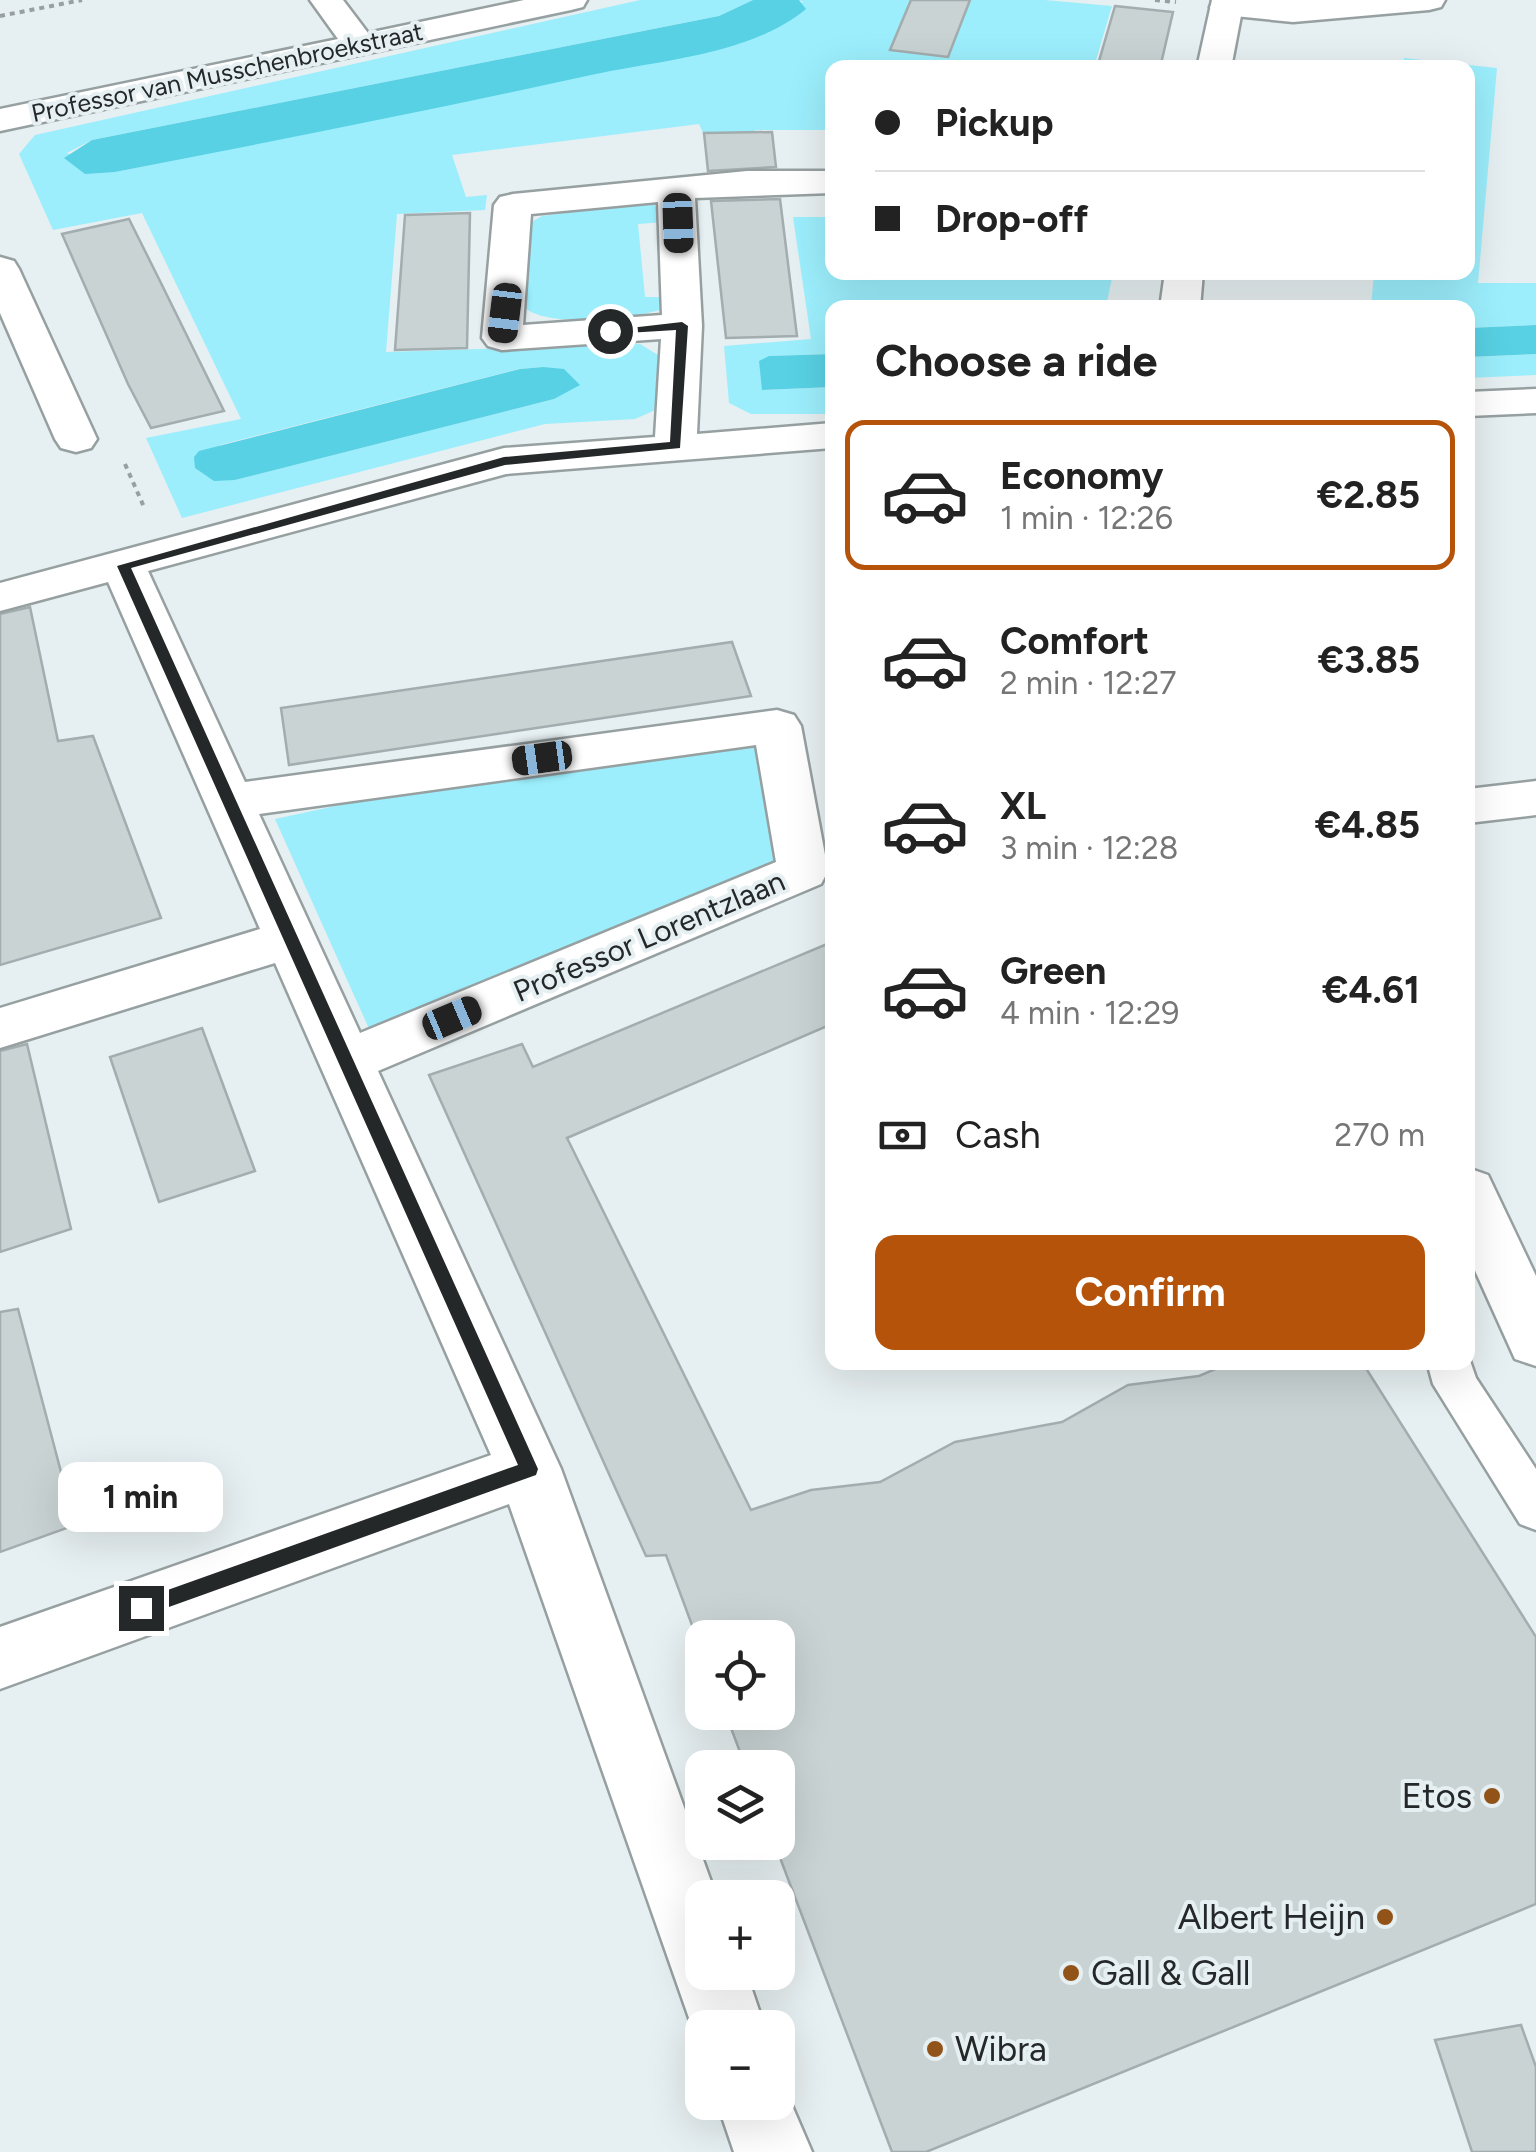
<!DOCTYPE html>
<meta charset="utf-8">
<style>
:root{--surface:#fff;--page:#f2f2f2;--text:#222;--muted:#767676;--line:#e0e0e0;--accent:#b45309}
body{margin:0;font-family:Figtree,sans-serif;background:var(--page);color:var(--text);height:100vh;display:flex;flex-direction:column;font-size:38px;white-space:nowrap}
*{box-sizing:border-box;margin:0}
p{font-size:32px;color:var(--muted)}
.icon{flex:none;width:55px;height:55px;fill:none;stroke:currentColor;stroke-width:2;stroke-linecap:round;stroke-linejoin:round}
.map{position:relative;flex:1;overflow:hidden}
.panel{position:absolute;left:825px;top:300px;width:650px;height:1070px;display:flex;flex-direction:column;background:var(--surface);border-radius:20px;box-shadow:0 10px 40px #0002}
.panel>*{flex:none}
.guide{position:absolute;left:825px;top:60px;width:650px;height:220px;border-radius:20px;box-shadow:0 10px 40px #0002;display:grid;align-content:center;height:220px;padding:0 50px;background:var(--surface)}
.buttons{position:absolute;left:685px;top:1620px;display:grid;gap:20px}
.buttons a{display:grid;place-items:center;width:110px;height:110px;border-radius:20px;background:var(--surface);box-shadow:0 10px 40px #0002;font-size:50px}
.end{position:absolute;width:45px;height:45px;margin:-22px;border:12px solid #252829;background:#fff;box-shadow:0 0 0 5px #fff}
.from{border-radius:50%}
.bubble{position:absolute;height:70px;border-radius:20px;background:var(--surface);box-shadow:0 10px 40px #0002;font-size:32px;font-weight:700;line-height:70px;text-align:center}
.car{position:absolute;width:30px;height:60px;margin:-30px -15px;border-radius:12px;box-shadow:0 0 8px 2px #0007;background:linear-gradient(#222 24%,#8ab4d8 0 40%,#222 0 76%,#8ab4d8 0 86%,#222 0)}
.guide b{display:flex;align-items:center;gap:35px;height:95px;font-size:38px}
.guide b+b{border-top:2px solid var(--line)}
.guide i{width:25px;height:25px;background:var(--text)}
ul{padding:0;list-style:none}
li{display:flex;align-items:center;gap:30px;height:150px;margin:0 20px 15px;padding:0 30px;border:5px solid transparent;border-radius:20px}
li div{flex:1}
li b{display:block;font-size:38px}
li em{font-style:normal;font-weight:700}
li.active{border-color:var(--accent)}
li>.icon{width:90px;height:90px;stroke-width:1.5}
h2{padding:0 50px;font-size:45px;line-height:120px}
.pay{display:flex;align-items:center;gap:25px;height:110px;padding:0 50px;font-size:38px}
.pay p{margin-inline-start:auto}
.primary-button{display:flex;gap:20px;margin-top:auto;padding:20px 50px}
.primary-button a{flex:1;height:115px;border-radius:20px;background:var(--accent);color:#fff;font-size:40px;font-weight:700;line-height:115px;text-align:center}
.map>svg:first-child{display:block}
</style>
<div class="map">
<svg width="1536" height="2152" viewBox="0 0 1536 2152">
<rect width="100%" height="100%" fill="#e6eff1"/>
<g fill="#9ceefc" fill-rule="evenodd">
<path d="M640,0H753L719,16L92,140L67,153L115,172L740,43L803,2L799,0H1045L1112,6L1094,67L832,68V130H755L751,153L714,156L699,124L452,155L466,197L487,195L485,210L397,214L386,352L640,344L658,355L662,407L635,419L545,424L182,518L146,438L241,419L142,213L53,230L19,154L35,135ZM543,367L554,399L235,480L220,445L519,369Z"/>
<polygon points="1404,58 1497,68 1478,283 1536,283 1536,325 1468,328 1468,308 1371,307 1374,273 1468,272 1468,68 1403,67"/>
<path d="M636,204H654L663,222L638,224L645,297H666L660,310C629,319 550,328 525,308L526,225L542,216Z"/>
<polygon points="793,217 832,217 832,272 1113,273 1106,307 832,308 832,354 769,356 762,390 832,387 832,414 751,414 729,403 724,346 811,339"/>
<polygon points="1536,354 1536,375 1468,378 1468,357"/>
<polygon points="752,737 769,740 803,886 375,1042 275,819 363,800"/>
</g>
<g fill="#58d1e4">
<path d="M753,0H799L806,9C750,55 660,60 591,75C433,110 274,141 115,172L85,174L64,158L92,140L719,16Z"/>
<polygon points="1536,325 1536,354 1468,357 1468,328"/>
<polygon points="832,354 832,387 762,390 759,361 769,356"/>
<polygon points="543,367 564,369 580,385 554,399 235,480 214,481 195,468 194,457 199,451 520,369"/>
</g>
<g fill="#c9d3d4" stroke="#a3acae" stroke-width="2.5">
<polygon points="911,0 970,0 948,57 890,50"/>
<polygon points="1115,6 1173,12 1160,68 1097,68"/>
<polygon points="772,132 776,167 708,171 704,133"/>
<polygon points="780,199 797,336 726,338 711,201"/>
<polygon points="470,213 467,348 395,350 405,215"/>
<polygon points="129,219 159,279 224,411 151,428 128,384 62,234"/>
<polygon points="30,607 58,741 93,736 161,918 0,965 0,614"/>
<polygon points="732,642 751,696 289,765 281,708"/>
<polygon points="832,942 832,1024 567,1138 751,1510 811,1490 880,1482 955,1442 1062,1422 1128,1385 1199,1376 1232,1362 1362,1362 1536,1637 1536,1904 926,2152 892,2152 774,1842 778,1768 746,1768 725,1712 778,1712 778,1638 702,1638 702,1652 666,1555 646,1556 429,1075 522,1044 533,1067"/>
<polygon points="202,1028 255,1171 159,1202 110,1057"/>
<polygon points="27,1044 71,1229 0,1252 0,1051"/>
<polygon points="18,1309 75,1525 0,1552 0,1312"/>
<polygon points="1521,2025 1536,2067 1536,2152 1472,2152 1435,2040"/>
</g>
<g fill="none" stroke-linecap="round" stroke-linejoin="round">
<defs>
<polygon id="service" points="1468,1355 1476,1378 1536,1469 1536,1530 1520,1524 1433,1384 1427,1362 1468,1362"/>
<g id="minor">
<polygon points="310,0 343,0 368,33 524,0 587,0 583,7 571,10 0,131 0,109 338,39"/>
<polygon points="1215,0 1445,0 1441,7 1429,10 1293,22 1215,14 1210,7"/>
<path d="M747,171H832V193L695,198L702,326L697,434L832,423V448L506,474L148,571L245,782L777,710L794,715L801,726L828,871L821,884L378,1071L561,1469L717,1898H702V1972H746L765,2028H702V2055L509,1504L0,1689V1627L491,1455L275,963L0,1048V1008L260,929L108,582L0,611V583L504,448L655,437L661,339L502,350L488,346L482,338L494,205L500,197L513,194ZM658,202L662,315L523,325L531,214ZM756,745L776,862L360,1033L259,814Z"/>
<polygon points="0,257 14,261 19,269 97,439 91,448 76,452 61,448 55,439 0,313"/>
<polygon points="1536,389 1536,413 1468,416 1468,392"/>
<polygon points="1536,781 1536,815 1468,823 1468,789"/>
<polygon points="778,2073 812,2152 734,2152 717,2102 778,2102"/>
</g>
<g id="tertiary">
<polygon points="1212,0 1244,0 1231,68 1197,68"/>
<polygon points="1165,272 1203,272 1200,308 1160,308"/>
<polygon points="1468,1168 1488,1175 1536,1276 1536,1366 1515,1359 1468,1255"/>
</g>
</defs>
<use href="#service" stroke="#97a0a1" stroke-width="5"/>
<use href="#minor" stroke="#97a0a1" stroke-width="5"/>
<use href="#tertiary" stroke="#97a0a1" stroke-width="5"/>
<g stroke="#989fa1" stroke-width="4" stroke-dasharray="5 5" stroke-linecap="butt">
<polyline points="1155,0 1176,2"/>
<polyline points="0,16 82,0"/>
<polyline points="125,464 144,507"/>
</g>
<use href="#service" fill="#fff" fill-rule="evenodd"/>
<use href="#minor" fill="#fff" fill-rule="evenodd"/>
<use href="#tertiary" fill="#fff" fill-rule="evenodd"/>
</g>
<polygon fill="#252829" points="682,322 688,326 680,448 505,465 131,568 538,1469 536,1475 141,1617 134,1614 134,1602 518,1465 117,566 504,457 670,442 676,330 610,334 604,331"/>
<g fill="#915318" stroke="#e6eff1" stroke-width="4">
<circle cx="1492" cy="1796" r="10"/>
<circle cx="1385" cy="1917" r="10"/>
<circle cx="1071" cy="1973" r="10"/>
<circle cx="935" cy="2049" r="10"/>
</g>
<g text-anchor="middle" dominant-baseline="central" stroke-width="8" stroke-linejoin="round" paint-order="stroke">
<g font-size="25" fill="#252829" stroke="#e6eff1">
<text transform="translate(227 72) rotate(-12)">Professor van Musschenbroekstraat</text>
</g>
<g font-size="30" fill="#252829" stroke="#e6eff1">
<text transform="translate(649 936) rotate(-23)">Professor Lorentzlaan</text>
</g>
<g font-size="35" fill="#252829" stroke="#e6eff1" text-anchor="end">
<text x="1472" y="1796">Etos</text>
<text x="1365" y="1917">Albert Heijn</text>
<text x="1091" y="1973" text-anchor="start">Gall &amp; Gall</text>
<text x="955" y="2049" text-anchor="start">Wibra</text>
</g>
</g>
</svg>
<div class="buttons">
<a><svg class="icon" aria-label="locate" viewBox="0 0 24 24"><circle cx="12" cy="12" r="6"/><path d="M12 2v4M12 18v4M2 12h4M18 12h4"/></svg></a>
<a><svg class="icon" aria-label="layers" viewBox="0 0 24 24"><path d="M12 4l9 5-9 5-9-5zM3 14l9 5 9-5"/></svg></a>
<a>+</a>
<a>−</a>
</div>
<i class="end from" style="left:610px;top:331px"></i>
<i class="end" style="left:141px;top:1608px"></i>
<div class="bubble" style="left:58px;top:1462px;width:165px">1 min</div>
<i class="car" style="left:678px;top:223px;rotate:178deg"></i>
<i class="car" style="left:505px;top:313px;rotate:187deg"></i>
<i class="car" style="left:542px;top:758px;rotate:262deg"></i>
<i class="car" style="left:452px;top:1018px;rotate:67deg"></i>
<div class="guide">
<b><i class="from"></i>Pickup</b>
<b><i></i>Drop-off</b>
</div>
<section class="panel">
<h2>Choose a ride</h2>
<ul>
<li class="active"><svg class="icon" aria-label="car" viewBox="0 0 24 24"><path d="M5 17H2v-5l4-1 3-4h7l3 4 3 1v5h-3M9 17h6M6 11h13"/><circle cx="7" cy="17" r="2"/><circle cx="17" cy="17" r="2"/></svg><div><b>Economy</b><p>1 min · 12:26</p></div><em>€2.85</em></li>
<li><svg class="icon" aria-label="car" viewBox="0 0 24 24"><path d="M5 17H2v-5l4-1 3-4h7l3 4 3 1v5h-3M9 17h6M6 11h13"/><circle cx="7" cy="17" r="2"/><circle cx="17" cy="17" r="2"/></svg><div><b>Comfort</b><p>2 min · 12:27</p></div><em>€3.85</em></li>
<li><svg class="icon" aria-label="car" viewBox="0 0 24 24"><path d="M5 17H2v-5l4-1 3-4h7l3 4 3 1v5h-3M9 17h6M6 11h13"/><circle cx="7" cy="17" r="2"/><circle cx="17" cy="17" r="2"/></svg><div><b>XL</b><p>3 min · 12:28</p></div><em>€4.85</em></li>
<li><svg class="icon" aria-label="car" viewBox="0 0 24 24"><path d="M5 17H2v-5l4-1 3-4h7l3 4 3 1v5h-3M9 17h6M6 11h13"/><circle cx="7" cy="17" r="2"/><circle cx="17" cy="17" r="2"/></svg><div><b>Green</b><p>4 min · 12:29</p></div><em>€4.61</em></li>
</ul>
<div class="pay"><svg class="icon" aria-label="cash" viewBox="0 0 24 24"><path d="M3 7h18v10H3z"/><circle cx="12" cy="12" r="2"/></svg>Cash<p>270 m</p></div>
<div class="primary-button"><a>Confirm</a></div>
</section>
</div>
